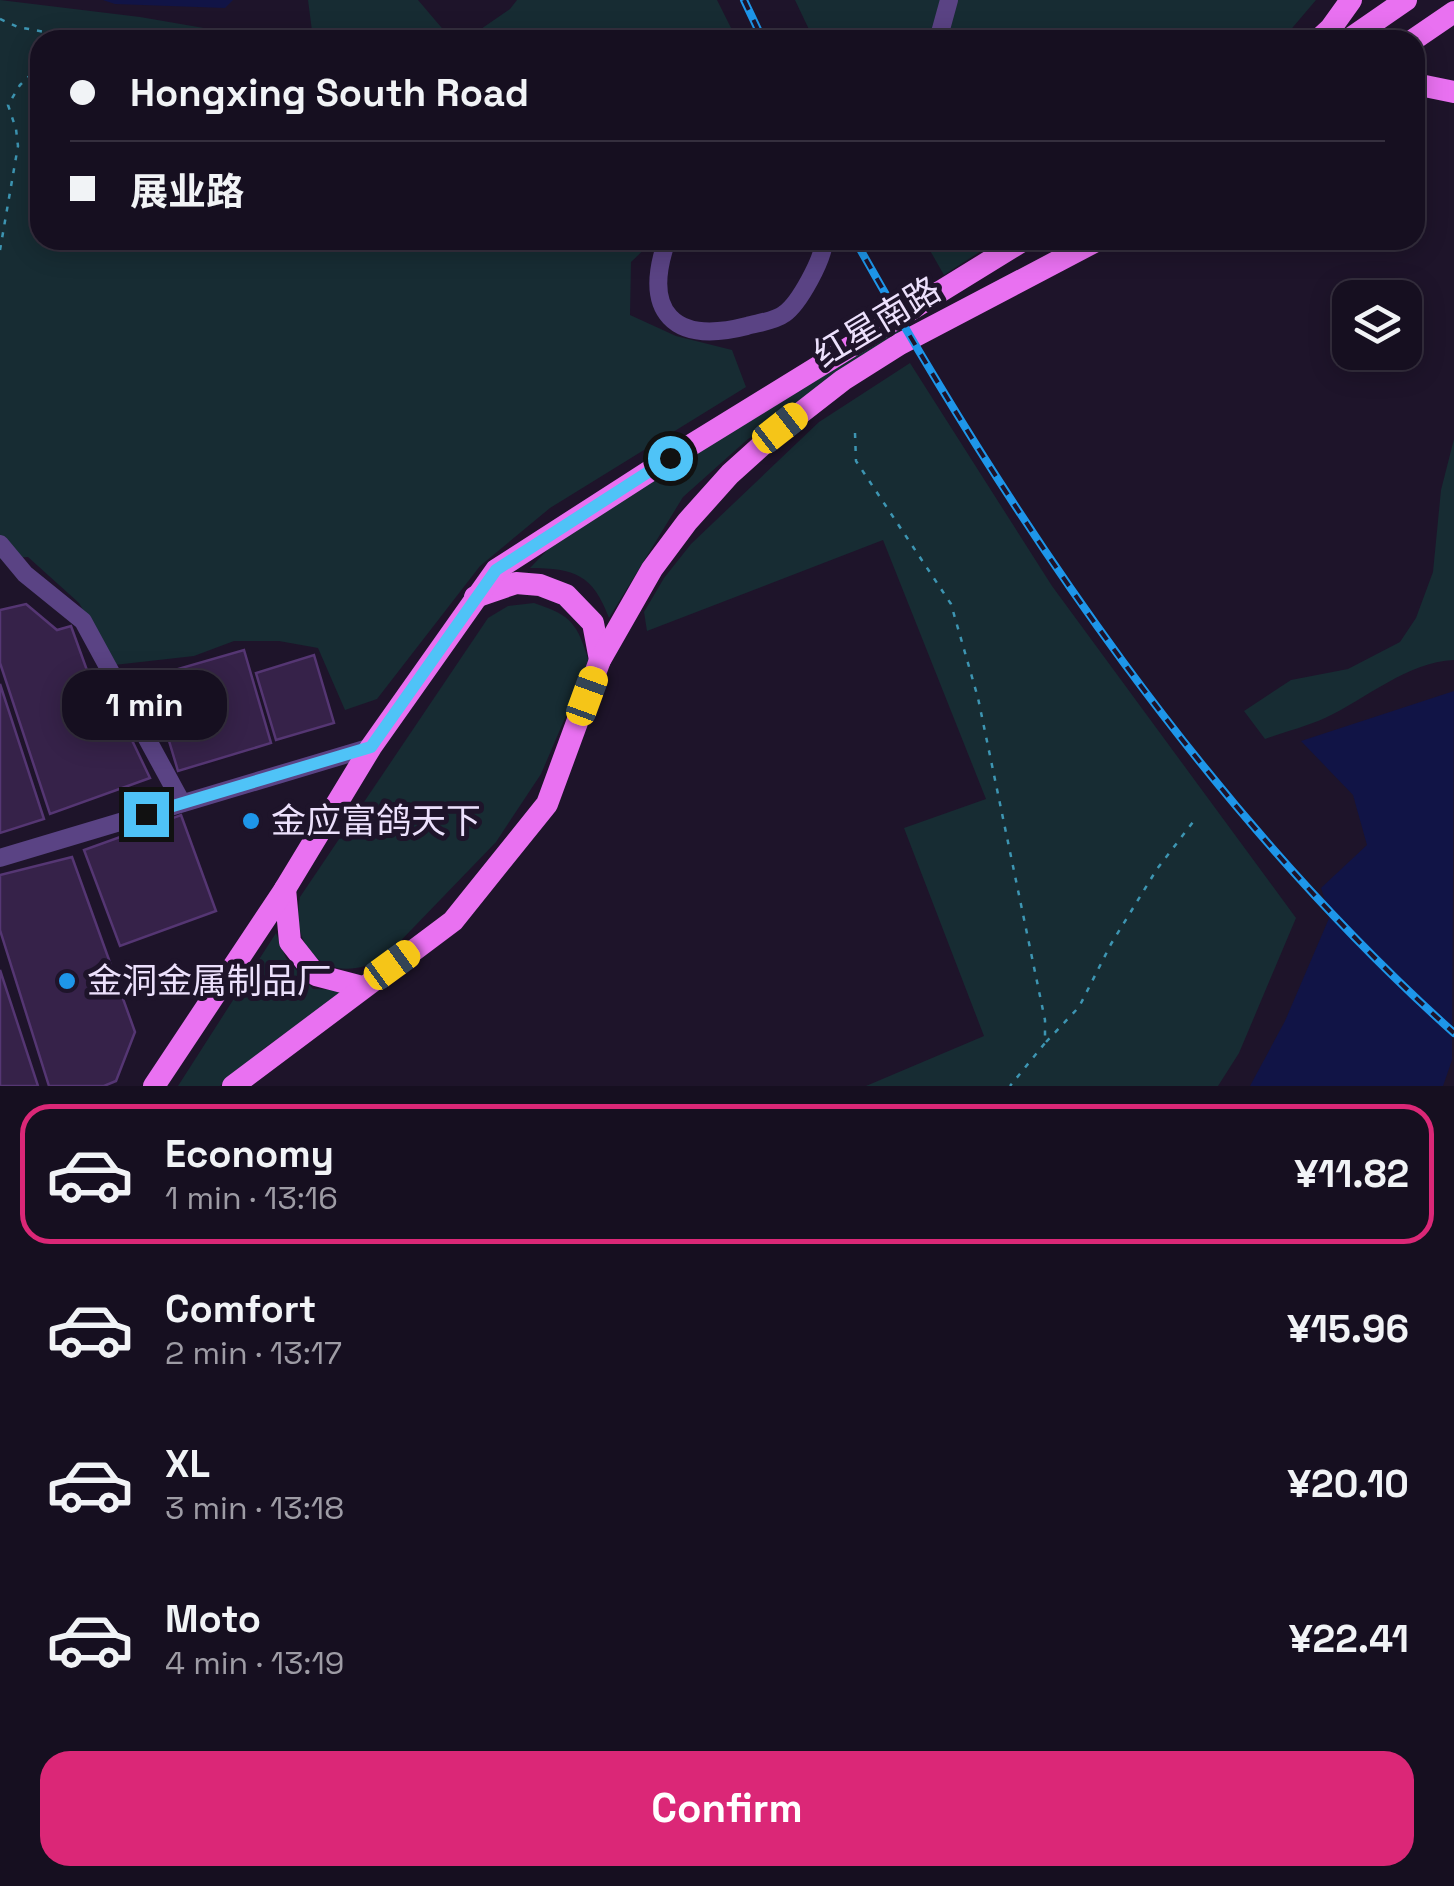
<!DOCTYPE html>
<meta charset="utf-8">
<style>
:root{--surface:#160f20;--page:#1f1829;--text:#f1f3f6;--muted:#9e9ca5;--line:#352f3e;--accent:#db2777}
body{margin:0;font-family:"Space Grotesk","Noto Sans SC",sans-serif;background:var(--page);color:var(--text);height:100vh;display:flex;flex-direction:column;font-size:38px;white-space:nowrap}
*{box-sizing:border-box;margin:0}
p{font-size:32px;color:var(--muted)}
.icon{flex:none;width:55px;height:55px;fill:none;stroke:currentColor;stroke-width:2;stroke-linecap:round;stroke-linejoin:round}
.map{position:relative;height:1086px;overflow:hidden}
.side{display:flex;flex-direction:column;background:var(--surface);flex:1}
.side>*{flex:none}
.guide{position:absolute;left:30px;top:30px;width:1395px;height:220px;border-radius:30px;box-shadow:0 5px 25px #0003,0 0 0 2px var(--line);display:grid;align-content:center;height:220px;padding:0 40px;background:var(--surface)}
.controls{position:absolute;left:1332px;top:280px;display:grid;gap:20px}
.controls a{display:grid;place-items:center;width:90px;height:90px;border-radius:20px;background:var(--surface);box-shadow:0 5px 25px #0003,0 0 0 2px var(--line);font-size:50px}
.end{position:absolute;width:45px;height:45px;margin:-22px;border:12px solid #4fc3f7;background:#111;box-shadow:0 0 0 5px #111}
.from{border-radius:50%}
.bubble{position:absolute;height:70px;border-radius:30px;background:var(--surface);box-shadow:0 5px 25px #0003,0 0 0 2px var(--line);font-size:32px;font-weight:600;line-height:70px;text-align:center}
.car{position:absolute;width:30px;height:60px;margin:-30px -15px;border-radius:12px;box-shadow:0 0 8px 2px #0007;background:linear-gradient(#f5c518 24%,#345 0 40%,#f5c518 0 76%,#345 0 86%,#f5c518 0)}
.guide b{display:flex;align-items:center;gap:35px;height:95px;font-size:38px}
.guide b+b{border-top:2px solid var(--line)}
.guide i{width:25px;height:25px;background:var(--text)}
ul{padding:18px 0 0;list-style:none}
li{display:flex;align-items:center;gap:30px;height:140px;margin:0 20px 15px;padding:0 20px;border:5px solid transparent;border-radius:30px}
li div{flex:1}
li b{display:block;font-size:38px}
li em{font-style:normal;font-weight:600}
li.selected{border-color:var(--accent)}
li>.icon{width:90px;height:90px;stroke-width:1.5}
.cta{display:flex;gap:20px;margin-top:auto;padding:20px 40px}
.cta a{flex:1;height:115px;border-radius:30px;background:var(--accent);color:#fff;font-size:40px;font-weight:600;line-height:115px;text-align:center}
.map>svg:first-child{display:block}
</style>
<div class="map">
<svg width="1454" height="1086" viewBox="0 0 1454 1086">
<rect width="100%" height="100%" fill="#1e142a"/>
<g fill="#172c33">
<polygon points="0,0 140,17 274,40 40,40 40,240 654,240 631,262 630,315 676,336 732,350 746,387 550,508 480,566 377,699 345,710 318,648 279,641 234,641 194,656 114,665 79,603 28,557 0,559"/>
<polygon points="308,0 418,0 452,40 304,40 312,31"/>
<polygon points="517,0 717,0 737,40 465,40 510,9"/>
<polygon points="795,0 1316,0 1282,40 814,40"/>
<polygon points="924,240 998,240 944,275"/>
<path d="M898,330L902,337L748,439L683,497L609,618C593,575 575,568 530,568L553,544L657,473Z"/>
<polygon points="910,363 1052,586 1296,918 1239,1053 1218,1086 866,1086 984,1036 904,828 986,799 883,540 647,631 644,612 664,578 691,544 819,422"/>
<path d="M1454,439V660C1407,662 1366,699 1325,718C1305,727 1284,732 1265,739L1244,711L1291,680L1348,669L1400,642L1416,618L1433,572L1441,490Z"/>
<path d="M534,603C573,616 577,624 589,662L541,774L496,842L385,957C333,988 289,954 300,897L488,618L508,606Z"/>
<polygon points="276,933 286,958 313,989 346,990 266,1047 220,1086 178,1086"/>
</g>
<g fill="#111446">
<polygon points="103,0 233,0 225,8 115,4"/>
<polygon points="1454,691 1452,1060 1443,1086 1250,1086 1285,1021 1330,916 1321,888 1367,845 1353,795 1301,741"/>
</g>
<g fill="#362249" stroke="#553673" stroke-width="2.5">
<polygon points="26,604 57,630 71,626 97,698 110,694 150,778 50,814 0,663 0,610"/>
<polygon points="244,650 271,743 178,771 150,677"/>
<polygon points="314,655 334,723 276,740 256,673"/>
<polygon points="0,684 44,819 0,833"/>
<polygon points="181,815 216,911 120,946 84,850"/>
<polygon points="72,857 135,1032 116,1081 104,1086 49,1086 0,930 0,875"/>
<polygon points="0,970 38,1086 0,1086"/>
</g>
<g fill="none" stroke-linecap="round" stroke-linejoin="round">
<g stroke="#3d95b2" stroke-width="2.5" stroke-dasharray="5 8" stroke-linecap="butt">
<polyline points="0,19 18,27 77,38"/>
<polyline points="73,40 92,40"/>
<polyline points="0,250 18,146 16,129 8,105 20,85 40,66"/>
<polyline points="855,433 856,461 951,604 978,698 1045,1020 1045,1043 1010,1086"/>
<polyline points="1046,1042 1079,1007 1111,944 1157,869 1193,822"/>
</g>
<g stroke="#5a4384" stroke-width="18">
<polyline points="938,40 949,0"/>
<path d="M667,240C642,312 673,345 747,326C757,323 775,321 784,314C799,304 824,258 824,240"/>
<polyline points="0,544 25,574 83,621 182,803"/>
<polyline points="0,858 371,747"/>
</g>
<g stroke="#e971f1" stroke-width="22">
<polyline points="1318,40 1331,28 1351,0"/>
<polyline points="1348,40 1406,0"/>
<polyline points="1413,40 1454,12"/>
<polyline points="1415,84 1454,92"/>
<polyline points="475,597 516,583 540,585 566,595 593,623 600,660"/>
<polyline points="285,889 290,942 316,975 362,987"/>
<polyline points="154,1086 285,889 371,747 496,570 670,458 1024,240"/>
<polyline points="233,1086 453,921 547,804 600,660 652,569 687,522 730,474 780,429 843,380 900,344 1098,240"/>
</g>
<defs>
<g id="rail">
<polyline points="744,0 763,40"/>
<path d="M855,240C1015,526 1209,813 1454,1033"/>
</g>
</defs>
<use href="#rail" stroke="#1e96e9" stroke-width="8"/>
<use href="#rail" stroke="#1e142a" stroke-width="4" stroke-dasharray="11" stroke-linecap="butt"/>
</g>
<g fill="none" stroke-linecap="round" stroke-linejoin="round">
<polyline stroke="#4fc3f7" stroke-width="12" points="146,814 371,747 496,570 670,458"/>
</g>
<g fill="#1e96e9" stroke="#1e142a" stroke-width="4">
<circle cx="251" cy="821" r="10"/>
<circle cx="67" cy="981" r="10"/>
</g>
<g text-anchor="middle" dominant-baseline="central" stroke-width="10" stroke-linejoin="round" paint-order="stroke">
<g font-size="35" fill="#ece0fc" stroke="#1e142a">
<text transform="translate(877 322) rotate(-31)">红星南路</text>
</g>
<g font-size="35" fill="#ece0fc" stroke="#1e142a" text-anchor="start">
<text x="271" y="821">金应富鸽天下</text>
<text x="87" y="981">金洞金属制品厂</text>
</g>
</g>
</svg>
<div class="controls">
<a><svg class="icon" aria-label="layers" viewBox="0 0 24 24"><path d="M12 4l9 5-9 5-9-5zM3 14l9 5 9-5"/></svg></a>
</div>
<i class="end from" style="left:670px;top:458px"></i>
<i class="end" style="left:146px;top:814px"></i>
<div class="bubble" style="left:62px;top:670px;width:165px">1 min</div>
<i class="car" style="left:780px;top:428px;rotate:52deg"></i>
<i class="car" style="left:587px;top:696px;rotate:20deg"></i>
<i class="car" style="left:392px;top:965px;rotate:54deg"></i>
<div class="guide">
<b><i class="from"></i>Hongxing South Road</b>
<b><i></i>展业路</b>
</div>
</div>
<section class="side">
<ul>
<li class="selected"><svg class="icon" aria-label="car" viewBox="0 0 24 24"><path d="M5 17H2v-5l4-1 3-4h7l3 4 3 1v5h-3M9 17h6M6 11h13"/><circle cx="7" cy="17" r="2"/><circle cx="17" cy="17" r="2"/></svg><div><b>Economy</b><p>1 min · 13:16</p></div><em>¥11.82</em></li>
<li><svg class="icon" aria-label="car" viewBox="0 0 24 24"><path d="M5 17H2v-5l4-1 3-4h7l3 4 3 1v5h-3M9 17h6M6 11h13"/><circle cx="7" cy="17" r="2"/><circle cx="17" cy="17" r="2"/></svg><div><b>Comfort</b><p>2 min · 13:17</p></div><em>¥15.96</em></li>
<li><svg class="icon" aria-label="car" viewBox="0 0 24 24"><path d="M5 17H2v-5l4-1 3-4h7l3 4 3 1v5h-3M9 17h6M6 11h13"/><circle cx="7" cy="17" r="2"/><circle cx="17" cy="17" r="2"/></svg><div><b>XL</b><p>3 min · 13:18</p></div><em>¥20.10</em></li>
<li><svg class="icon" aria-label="car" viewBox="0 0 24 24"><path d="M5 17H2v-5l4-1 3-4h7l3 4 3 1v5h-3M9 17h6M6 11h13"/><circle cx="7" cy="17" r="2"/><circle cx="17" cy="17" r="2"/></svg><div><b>Moto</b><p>4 min · 13:19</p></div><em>¥22.41</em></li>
</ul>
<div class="cta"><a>Confirm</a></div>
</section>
